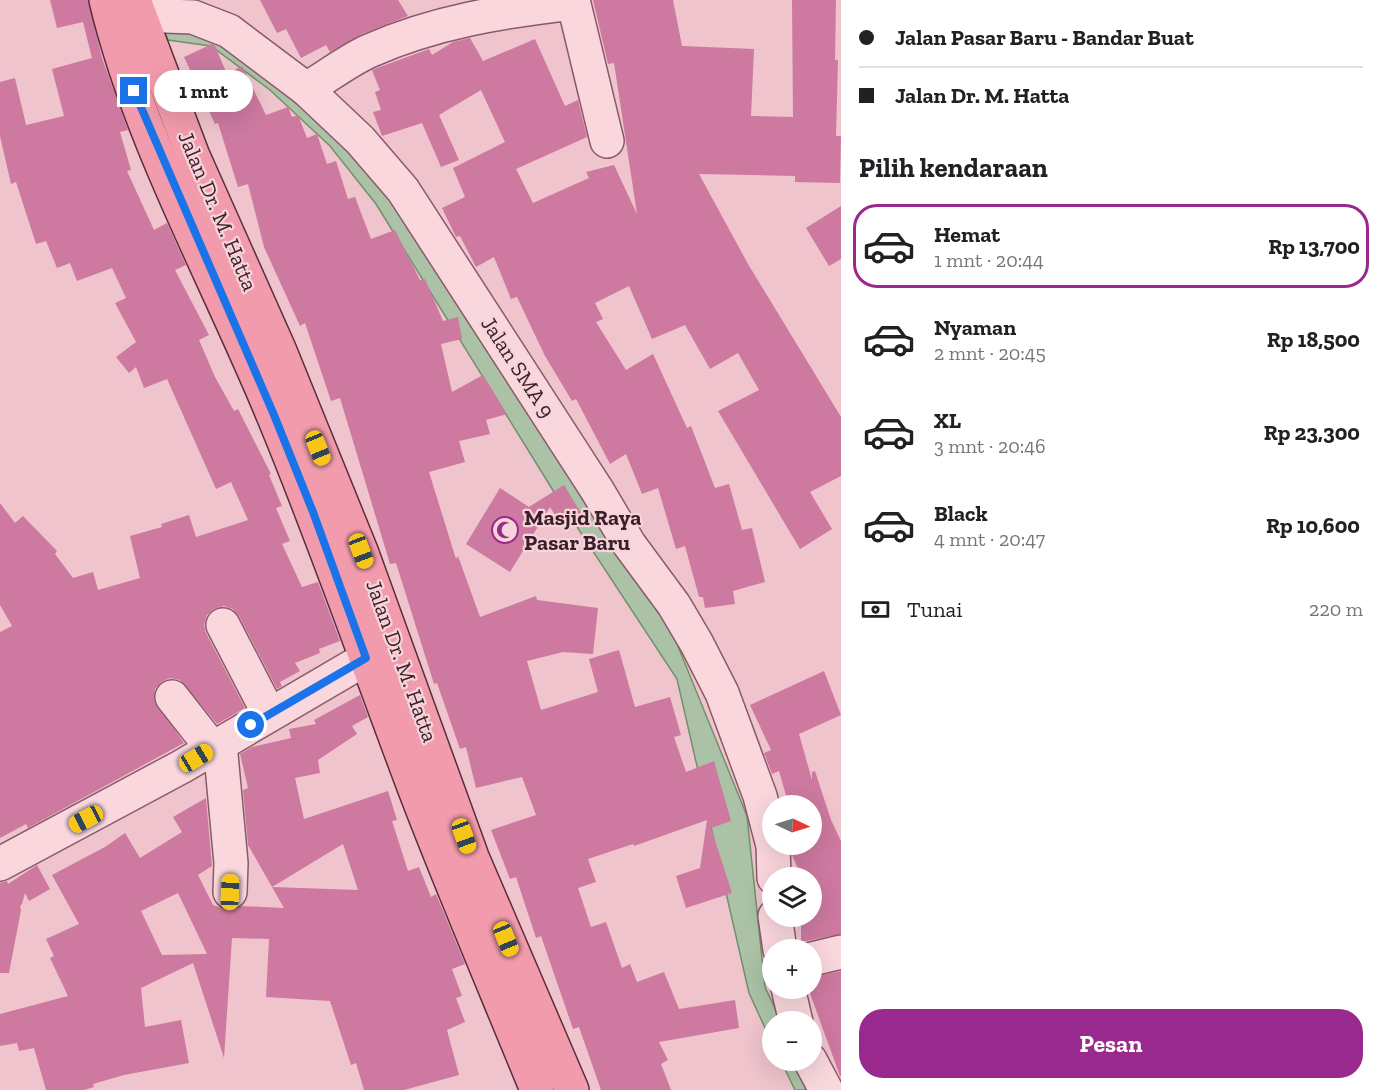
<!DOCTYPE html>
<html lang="id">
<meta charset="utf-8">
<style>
:root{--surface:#fff;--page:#f6f6f6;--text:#202124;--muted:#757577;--line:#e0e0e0;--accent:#9a298d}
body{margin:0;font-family:"Zilla Slab",serif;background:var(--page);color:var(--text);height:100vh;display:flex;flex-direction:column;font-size:22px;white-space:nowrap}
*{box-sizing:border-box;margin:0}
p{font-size:20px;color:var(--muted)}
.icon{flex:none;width:33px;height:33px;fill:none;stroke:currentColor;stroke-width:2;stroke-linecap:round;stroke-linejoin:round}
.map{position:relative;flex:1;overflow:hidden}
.sheet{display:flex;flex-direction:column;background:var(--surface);width:540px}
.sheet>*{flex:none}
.guide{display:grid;align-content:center;height:132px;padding:0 18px;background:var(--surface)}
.needle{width:39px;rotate:94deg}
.tools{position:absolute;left:762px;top:795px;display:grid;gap:12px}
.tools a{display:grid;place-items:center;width:60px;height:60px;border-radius:50%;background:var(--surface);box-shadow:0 6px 24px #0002;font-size:30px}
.end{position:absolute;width:27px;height:27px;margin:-14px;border:8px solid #1a73e8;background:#fff;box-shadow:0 0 0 3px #fff}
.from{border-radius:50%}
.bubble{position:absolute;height:42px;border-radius:21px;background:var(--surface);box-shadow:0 6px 24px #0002;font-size:20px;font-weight:700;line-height:42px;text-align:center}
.car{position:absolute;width:18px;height:36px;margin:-18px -9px;border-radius:8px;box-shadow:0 0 4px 2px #0007;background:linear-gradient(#f5c518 24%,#345 0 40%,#f5c518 0 76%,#345 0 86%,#f5c518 0)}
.guide b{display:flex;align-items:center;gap:21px;height:57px;font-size:22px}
.guide b+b{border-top:2px solid var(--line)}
.guide i{width:15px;height:15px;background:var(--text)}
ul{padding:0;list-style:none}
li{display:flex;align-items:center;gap:18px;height:84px;margin:0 12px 9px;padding:0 6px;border:3px solid transparent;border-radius:24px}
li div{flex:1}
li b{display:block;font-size:22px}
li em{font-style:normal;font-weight:700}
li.current{border-color:var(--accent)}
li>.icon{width:54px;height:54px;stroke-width:1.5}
h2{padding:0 18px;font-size:27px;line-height:72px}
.pay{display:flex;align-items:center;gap:15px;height:66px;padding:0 18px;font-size:22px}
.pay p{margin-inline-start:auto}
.button{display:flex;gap:12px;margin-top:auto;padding:12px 18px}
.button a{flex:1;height:69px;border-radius:24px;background:var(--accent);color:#fff;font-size:24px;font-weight:700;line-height:69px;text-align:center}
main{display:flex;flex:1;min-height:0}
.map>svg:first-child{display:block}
</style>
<main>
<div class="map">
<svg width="841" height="1090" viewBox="0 0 841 1090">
<rect width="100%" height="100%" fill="#efc4cc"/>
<g fill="#abc2a6" stroke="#71906c" stroke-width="1.5">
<polygon points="160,22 215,33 335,133 384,190 671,629 747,816 765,987 781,1021 772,1022 772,1043 749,993 677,679 554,492 376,204 330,146 270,90 211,46 168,40"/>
<polygon points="781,1061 799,1061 813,1090 795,1090"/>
</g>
<g fill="#cd79a0" fill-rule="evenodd">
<polygon points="50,0 88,0 102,58 128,130 120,132 131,170 127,171 154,230 167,223 186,265 175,270 209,335 199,340 215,377 234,411 238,409 271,474 269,475 282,506 276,508 290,541 282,544 302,587 318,582 340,641 319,649 320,653 295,663 300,671 280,682 282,686 277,689 239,616 233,609 224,606 214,609 207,615 204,625 206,633 245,708 217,724 180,680 170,678 161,682 155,689 154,700 184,743 28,828 26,824 0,838 0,632 12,626 0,605 0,503 15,523 23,516 57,551 55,554 73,578 93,572 98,590 140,578 130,536 162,527 161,524 189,515 196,537 248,520 231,482 216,489 167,379 144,388 136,367 129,373 116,357 136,342 115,303 126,298 112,268 77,281 70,263 57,268 46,241 36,244 16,182 11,184 0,136 0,82 15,78 26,125 64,116 52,69 92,58 83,22 57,28"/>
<polygon points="260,0 398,0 408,16 362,34 330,52 326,45 301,58 286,29 277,33"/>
<polygon points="593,0 673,0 682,46 754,49 751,116 793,117 792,0 836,0 835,60 838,60 836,136 841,136 840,183 795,182 795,176 699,174 748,264 841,417 841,476 810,492 832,529 800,549 718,411 759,390 738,353 710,369 685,325 652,339 629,286 595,303 603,319 596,322 626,370 653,354 687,428 691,426 715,488 729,484 742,530 752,528 765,582 733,591 735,604 705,608 703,597 699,597 685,546 676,549 658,488 642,494 626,454 610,464 576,399 572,401 545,356 517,297 511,299 494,257 476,267 460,236 456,237 442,208 465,197 453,168 505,142 481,90 439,115 459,160 441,167 422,123 382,136 373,112 381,110 375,92 380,90 372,70 377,68 429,49 432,55 453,42 470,38 483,61 535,39 565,106 578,100 587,137 516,169 533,203 589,178 586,172 614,165 637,214 614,63 608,64"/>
<polygon points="212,44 215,46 227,74 242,66 266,115 288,107 292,117 298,115 307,138 317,134 327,164 336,161 348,199 355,197 371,239 395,230 420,280 425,279 443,321 458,317 462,339 441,344 452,392 483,375 507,414 486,420 490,434 459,441 465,462 429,472 456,559 458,556 480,617 536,596 537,600 598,608 593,654 563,652 527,661 541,710 598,692 589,659 619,650 635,707 670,697 681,735 674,737 686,772 714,761 731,821 711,828 732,893 686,908 676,876 700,868 707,820 634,846 633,844 588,859 596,882 578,888 591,927 606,922 622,968 630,964 637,982 664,972 679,1009 735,1000 739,1028 659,1042 668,1060 661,1064 671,1090 601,1090 579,1027 573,1029 541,936 536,938 516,877 510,879 491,830 536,815 522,777 476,788 466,747 460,749 437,683 434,684 396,563 390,564 340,398 331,401 305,323 300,326 264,247 248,184 238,187 218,123 215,124 184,57"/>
<polygon points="841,206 841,259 829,266 806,228"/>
<polygon points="564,485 584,518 564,530 550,507 510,572 466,544 500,488 529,507"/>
<polygon points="824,671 841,715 799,734 812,780 812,772 815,771 831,820 841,841 841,934 801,942 801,916 812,916 812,878 802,878 792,855 792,848 800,844 812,844 812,806 789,806 779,771 772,774 764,753 771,750 750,705"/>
<path d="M360,695L368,717L352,726L357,734L318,760L320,773L295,778L304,819L388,791L397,820L392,821L408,871L419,867L431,897L436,894L465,964L452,969L462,996L456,998L465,1022L447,1030L459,1075L404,1090H364L356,1063L351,1065L330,1001L266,997L269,939L232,938L224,1058L193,963L141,988L145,1027L181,1020L189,1063L124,1075L93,1084L94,1087L84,1090H46L34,1048L19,1051L17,1043L0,1046V1014L68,996L50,958L54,956L46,939L79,924L52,875L105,847L125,833L140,858L182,832L173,817L206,798L212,866L198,875L213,905L229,911L242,906L284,908L272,887L358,890L343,844L272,887L248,845L243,790L248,788L240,754L252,747L291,738L289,729L316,724L314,720ZM178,893L207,954L162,955L141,911Z"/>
<polygon points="37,865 50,889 29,901 25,893 22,904 20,906 21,910 9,973 0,973 0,883 7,881 8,884"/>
<polygon points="841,971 841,1076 840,1076 808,988 812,988 812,977"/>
</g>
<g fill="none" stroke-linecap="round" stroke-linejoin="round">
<defs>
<g id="minor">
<polyline points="573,0 607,141"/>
<polyline points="138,15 193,17 229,31 306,89 360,140 403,190 597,490 629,544 674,605 697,644 722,693 760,796 772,842"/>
<path d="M306,89C327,77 347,61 369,51C434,22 503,11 573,3"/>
<polyline points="223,625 269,714"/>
<polyline points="172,697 212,748"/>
<polyline points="220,744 231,863 230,892"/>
<polyline points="773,844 774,878"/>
<polyline points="0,864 181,767 367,658"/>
<polyline points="775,916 780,950"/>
<polyline points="812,959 841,952"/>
<polyline points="788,988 796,1022"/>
<polyline points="810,1060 826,1090"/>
</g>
<g id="major">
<path d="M106,0C139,140 218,281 273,415C325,540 369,668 417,795C455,894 497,992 537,1090"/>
<polyline points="134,0 193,156 279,349 361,551 472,857 572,1090"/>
</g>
</defs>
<use href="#minor" stroke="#8a5a6b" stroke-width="36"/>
<use href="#major" stroke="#582e3f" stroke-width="36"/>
<use href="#minor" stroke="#f9d7dd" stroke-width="33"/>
<use href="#major" stroke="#f29bac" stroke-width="33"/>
</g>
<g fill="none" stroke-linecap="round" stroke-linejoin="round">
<polyline stroke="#1a73e8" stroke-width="8" points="134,91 274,415 313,512 366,658 251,725"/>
</g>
<defs>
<symbol id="mosque-ring" viewBox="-11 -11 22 22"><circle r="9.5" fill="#f6d4d9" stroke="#9a298d" stroke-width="1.5"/><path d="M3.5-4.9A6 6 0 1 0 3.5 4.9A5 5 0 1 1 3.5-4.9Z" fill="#9a298d"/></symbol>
</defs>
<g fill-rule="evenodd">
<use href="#mosque-ring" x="490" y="515" width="30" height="30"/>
</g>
<g text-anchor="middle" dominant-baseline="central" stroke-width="4.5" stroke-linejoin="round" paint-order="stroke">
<g font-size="22" fill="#3a1e29" stroke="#f6d4d9">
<text transform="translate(218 211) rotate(67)">Jalan Dr. M. Hatta</text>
<text transform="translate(518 367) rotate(57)">Jalan SMA 9</text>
<text transform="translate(402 661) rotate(70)">Jalan Dr. M. Hatta</text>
</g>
<g font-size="22" font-weight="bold" fill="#3a1e29" stroke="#f6d4d9" text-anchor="start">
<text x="524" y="517">Masjid Raya<tspan x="524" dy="25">Pasar Baru</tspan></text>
</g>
</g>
</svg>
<div class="tools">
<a><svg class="needle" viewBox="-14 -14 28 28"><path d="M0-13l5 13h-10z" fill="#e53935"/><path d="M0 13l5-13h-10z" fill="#757577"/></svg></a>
<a><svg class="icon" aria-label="layers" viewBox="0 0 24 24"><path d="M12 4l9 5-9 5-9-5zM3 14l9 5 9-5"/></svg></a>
<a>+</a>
<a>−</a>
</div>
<i class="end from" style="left:251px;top:725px"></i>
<i class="end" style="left:134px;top:91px"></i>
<div class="bubble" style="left:154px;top:70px;width:99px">1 mnt</div>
<i class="car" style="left:318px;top:448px;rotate:158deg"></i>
<i class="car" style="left:361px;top:551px;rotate:159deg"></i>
<i class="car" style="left:196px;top:758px;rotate:59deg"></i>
<i class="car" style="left:86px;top:819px;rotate:242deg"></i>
<i class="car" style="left:464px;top:836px;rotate:160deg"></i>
<i class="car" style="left:230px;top:892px;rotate:2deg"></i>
<i class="car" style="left:506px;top:939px;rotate:158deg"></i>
</div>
<section class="sheet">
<div class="guide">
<b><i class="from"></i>Jalan Pasar Baru - Bandar Buat</b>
<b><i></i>Jalan Dr. M. Hatta</b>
</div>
<h2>Pilih kendaraan</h2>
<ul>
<li class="current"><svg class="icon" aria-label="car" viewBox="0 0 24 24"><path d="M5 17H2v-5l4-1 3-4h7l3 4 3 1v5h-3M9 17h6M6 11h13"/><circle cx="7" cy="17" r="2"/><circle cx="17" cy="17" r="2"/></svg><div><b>Hemat</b><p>1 mnt · 20:44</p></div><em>Rp 13,700</em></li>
<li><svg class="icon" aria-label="car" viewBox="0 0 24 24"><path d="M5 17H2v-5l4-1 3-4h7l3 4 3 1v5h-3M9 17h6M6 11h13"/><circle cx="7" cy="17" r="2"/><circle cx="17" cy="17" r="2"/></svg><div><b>Nyaman</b><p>2 mnt · 20:45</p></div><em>Rp 18,500</em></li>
<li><svg class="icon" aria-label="car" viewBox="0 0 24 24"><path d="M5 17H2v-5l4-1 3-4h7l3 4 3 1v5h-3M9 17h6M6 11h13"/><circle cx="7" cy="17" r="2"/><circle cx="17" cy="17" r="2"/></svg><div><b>XL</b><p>3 mnt · 20:46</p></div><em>Rp 23,300</em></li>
<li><svg class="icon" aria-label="car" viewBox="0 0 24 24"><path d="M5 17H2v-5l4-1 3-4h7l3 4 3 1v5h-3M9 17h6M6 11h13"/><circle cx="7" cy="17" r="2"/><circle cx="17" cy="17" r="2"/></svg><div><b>Black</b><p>4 mnt · 20:47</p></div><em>Rp 10,600</em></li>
</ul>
<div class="pay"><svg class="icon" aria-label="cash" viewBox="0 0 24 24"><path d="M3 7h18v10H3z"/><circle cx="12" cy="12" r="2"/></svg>Tunai<p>220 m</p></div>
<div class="button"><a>Pesan</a></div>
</section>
</main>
